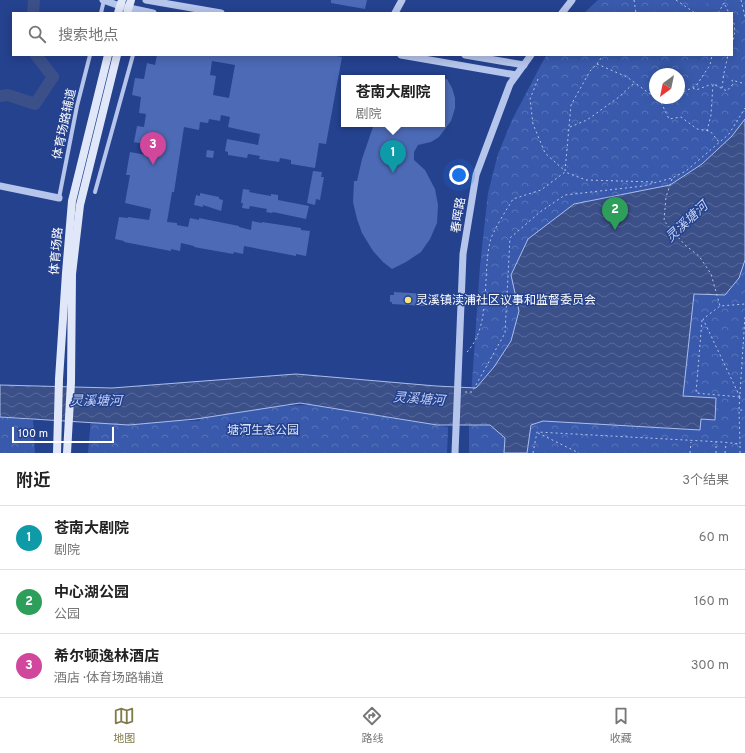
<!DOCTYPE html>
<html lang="zh">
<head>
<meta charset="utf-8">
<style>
	body { margin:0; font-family:Overpass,"Noto Sans SC",sans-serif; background:#f6f6f6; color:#222 }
	.compass { position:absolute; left:649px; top:68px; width:36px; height:36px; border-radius:50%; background:#fff; box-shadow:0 2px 10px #0003; rotate:213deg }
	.scale { position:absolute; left:12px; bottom:10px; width:102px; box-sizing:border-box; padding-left:4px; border:2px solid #fff; border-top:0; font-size:11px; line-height:14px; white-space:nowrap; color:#fff; -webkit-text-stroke:3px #25428f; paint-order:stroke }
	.you { position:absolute; left:459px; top:175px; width:14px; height:14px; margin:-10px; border:3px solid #fff; border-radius:50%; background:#1a73e8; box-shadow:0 0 0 6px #1a73e833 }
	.badge { display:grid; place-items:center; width:26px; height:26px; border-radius:50%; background:#817a49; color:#fff; font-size:13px; font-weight:700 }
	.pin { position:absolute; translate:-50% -33px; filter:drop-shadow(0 1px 2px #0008) }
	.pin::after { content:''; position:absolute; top:21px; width:14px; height:12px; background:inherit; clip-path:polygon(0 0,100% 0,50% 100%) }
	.popup { position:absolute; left:341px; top:75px; width:104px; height:52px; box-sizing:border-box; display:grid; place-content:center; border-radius:0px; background:#fff; filter:drop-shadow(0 1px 3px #0005); font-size:13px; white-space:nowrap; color:#767676 }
	.popup b { font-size:15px; color:#222 }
	.popup::after { content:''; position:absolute; left:50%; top:100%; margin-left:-8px; border:8px solid transparent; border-top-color:#fff }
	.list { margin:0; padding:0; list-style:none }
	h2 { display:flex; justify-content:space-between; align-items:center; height:52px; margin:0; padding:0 16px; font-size:17px }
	h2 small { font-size:13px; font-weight:400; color:#767676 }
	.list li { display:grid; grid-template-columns:26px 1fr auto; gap:12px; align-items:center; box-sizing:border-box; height:64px; padding:0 16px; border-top:1px solid #e0e0e0 }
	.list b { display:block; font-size:15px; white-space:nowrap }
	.list p { margin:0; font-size:13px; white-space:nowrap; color:#767676 }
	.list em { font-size:13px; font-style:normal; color:#767676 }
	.icon { flex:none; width:22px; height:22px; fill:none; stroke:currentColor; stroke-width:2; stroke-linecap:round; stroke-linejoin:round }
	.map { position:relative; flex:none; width:745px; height:453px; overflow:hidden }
	.search { position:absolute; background:#fff; box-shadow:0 2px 10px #0003; left:12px; right:12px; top:12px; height:44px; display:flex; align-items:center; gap:10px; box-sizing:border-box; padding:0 14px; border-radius:0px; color:#767676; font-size:15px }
	.sheet { height:244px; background:#fff }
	nav { display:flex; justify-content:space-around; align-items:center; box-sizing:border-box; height:56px; border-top:1px solid #e0e0e0; background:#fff; font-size:11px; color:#767676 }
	nav a { display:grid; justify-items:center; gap:2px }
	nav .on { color:#817a49 }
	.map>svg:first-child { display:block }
	.forest { fill:url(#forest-crowns); fill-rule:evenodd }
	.pitch { fill:#395aac }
	.water { fill:url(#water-waves); stroke:#a9bdec }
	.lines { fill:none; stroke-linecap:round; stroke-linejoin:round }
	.river { stroke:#3b5089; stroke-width:12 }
	.building { fill:#4d6ab6; fill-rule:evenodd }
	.path { stroke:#b5c5eb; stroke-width:1; stroke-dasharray:2 3; stroke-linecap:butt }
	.minor { stroke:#b5c5eb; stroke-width:4 }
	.tertiary { stroke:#b5c5eb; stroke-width:7 }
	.secondary { stroke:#e0e7f9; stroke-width:8 }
	.poi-dot { fill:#f6e679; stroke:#25428f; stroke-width:1.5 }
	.labels { text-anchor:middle; stroke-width:3; stroke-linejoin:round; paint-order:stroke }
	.street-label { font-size:12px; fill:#fff; stroke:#25428f }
	.poi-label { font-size:12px; fill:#fff; stroke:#25428f; text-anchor:start }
	.park-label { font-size:12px; fill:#dae3f9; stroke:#25428f }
	.water-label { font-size:13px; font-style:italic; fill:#c1d0f2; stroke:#25428f }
</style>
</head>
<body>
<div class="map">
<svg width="745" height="453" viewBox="0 0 745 453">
	<defs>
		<pattern id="forest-crowns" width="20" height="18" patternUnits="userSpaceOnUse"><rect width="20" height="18" fill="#395aac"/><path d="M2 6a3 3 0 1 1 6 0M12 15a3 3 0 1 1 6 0" fill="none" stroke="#5773b8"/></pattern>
		<pattern id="water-waves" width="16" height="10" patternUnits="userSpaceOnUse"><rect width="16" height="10" fill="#3b5089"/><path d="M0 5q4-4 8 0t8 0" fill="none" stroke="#586a9b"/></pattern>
	</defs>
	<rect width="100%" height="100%" fill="#25428f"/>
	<g class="forest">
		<path d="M 598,0 L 745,0 L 745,453 L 469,453 L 469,427 L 480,266 L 488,193 L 498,154 L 512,120 L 544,59 L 547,55 L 732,55 L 732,13 L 584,13 ZM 655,74 L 679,74 L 679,98 L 655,98 Z"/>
		<path d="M 310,405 L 448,427 L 447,453 L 88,453 L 91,419 L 199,421 L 207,408 Z"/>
		<path d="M 0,417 L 33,420 L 35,453 L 0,453 Z"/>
	</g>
	<path class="pitch" d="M 688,0 L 711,0 L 697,11 Z"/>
	<path class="water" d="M 745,119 L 745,260 L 739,278 L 725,295 L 694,294 L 683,396 L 716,398 L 715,420 L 701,419 L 700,430 L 543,421 L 531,425 L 527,453 L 504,453 L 505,438 L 490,425 L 437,425 L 300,403 L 196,419 L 129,425 L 0,417 L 0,385 L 112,388 L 296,374 L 436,386 L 476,388 L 494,367 L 511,341 L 519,311 L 511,275 L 528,239 L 574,204 L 670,185 L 702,164 L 732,136 Z"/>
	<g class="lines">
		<g class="river">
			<path d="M 33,13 L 34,0"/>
			<path d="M 0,96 L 8,95 L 35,104 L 53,77 L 36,55"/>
		</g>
	</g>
	<g class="building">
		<path d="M 331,0 L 367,0 L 365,9 L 331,3 Z"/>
		<path d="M 157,55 L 331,55 L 342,57 L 326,144 L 319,143 L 315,168 L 291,164 L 291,160 L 280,158 L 279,162 L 259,159 L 260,156 L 248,154 L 247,158 L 228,155 L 228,152 L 225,151 L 227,139 L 258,145 L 260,134 L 228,127 L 230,117 L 221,115 L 220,121 L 209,119 L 208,123 L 200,122 L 199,130 L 184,127 L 174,192 L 172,192 L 167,222 L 177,223 L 177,225 L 188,227 L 190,218 L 199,220 L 199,218 L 239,226 L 239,227 L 251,230 L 252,221 L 262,223 L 262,222 L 301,228 L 301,230 L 310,231 L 306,256 L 296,254 L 296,256 L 244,246 L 243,254 L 234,252 L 233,254 L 194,247 L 194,246 L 181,243 L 180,251 L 171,249 L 171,251 L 124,242 L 124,241 L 115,239 L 119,217 L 128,218 L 128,217 L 149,220 L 151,209 L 125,203 L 130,175 L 126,175 L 130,152 L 146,155 L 148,145 L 134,142 L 137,126 L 144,127 L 146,114 L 139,113 L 141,97 L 132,95 L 135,78 L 144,79 L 147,63 L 155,65 ZM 212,61 L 235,65 L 229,98 L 213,95 L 216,76 L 210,75 Z"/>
		<path d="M 447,79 L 452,88 L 455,98 L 455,108 L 451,121 L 439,137 L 431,142 L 418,145 L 414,152 L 414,160 L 425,170 L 435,189 L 438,205 L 437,223 L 430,239 L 421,252 L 406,262 L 392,269 L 383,262 L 373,251 L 362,233 L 357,219 L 353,202 L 354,181 L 357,181 L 362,159 L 374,124 L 442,124 L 442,80 Z"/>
		<path d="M 207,150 L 214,151 L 213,158 L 206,157 Z"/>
		<path d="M 313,171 L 322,172 L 321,177 L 324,177 L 320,200 L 316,199 L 315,205 L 307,203 Z"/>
		<path d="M 243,189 L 250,190 L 249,192 L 271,196 L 271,194 L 278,195 L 278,200 L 309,206 L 306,219 L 273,212 L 272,213 L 266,212 L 267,209 L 250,206 L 249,209 L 242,208 L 243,203 L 241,203 Z"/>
		<path d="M 200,193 L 219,197 L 219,199 L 223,200 L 221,211 L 203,205 L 203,207 L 194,205 L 196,195 L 200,196 Z"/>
		<path d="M 394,292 L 426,294 L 426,305 L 425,305 L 425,306 L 392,304 L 392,302 L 390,302 L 390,295 L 394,295 Z"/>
	</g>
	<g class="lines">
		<g class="path">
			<path d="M 634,0 L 636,13"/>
			<path d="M 676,0 L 695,13"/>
			<path d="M 741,0 L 745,17"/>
			<path d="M 725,5 L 729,13"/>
			<path d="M 718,13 L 726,0"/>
			<path d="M 732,18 C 736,26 735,36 732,43"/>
			<path d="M 597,64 L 603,55"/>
			<path d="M 538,79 L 530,99 L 533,124 L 545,153 L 565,171"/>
			<path d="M 693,88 L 696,90 L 712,84"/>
			<path d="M 722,88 L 724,73 L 728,55"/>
			<path d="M 679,94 L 696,86 L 710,65 L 712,55"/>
			<path d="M 659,98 L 669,119 L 681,117 L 697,129 L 710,131 L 719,142"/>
			<path d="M 570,127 L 587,120 L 619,97 L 634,83"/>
			<path d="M 707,131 L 711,115 L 713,84 L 727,91 L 733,84 L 732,80 L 745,84"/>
			<path d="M 565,171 L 571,105 L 590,71 L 597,64 L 627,77 L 650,94 L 655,95"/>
			<path d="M 672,179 L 666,197 L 664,221 L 685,245 L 699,256 L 711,274 L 720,306"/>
			<path d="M 702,320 L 696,393 L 740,397"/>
			<path d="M 467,352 C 492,325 482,276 490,242 C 492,232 507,209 513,199 L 541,190 L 565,172 L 586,180 L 653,182"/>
			<path d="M 465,392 L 472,392 L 505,333 L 510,238 L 540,212 L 565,195 L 643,186 L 672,178 L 686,171 L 729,134 L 745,108"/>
			<path d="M 740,397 L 703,319 L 720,306 L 745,304"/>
			<path d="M 739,409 L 745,316"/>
			<path d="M 538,433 L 579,453"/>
			<path d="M 533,453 L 537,432 L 722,442 L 740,444 L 739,410 L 745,410"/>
			<path d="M 690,453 L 691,442"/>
			<path d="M 716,453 L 716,442"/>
			<path d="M 725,453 L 726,444"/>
			<path d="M 740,453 L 740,444"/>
		</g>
		<g class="minor">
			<path d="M 101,13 L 104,0"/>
			<path d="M 95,192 L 133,55"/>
			<path d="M 59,198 L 77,106 L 90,55"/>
		</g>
		<g class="tertiary">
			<path d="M 103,0 L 120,6 L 153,13"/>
			<path d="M 146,0 L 221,13"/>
			<path d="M 395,13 L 402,0"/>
			<path d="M 562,13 L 572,0"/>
			<path d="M 401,55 L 516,75"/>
			<path d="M 465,55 L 524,65"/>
			<path d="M 0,186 L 59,198"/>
			<path d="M 455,453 L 463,254 L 476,175 L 510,84 L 531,55"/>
		</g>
		<g class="secondary">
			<path d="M 118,13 L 122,0"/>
			<path d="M 127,13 L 131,0"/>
			<path d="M 57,453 L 59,379 L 66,273 L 72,201 L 108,55"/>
			<path d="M 67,453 L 71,382 L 72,274 L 80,205 L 117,55"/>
		</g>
	</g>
	<circle class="poi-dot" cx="408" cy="300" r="4"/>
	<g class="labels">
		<g class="street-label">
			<text transform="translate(64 124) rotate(-78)" y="4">体育场路辅道</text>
			<text transform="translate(458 215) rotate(-81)" y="4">春晖路</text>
			<text transform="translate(56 251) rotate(-85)" y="4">体育场路</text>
		</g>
		<g class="poi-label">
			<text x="416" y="304">灵溪镇渎浦社区议事和监督委员会</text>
		</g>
		<g class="park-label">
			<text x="263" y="434">塘河生态公园</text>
		</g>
		<g class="water-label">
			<text transform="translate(686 221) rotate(-43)" y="5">灵溪塘河</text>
			<text transform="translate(419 398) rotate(4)" y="5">灵溪塘河</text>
			<text x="96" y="405">灵溪塘河</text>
		</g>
	</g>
</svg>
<svg class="compass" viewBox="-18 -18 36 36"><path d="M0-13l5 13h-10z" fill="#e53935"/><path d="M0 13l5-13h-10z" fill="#767676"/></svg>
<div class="scale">100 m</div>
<div class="you"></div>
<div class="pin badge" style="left:393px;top:173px;background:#0f9aa8">1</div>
<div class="popup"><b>苍南大剧院</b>剧院</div>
<div class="pin badge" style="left:615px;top:230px;background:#2e9e5b">2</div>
<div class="pin badge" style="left:153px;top:165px;background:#d1479c">3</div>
<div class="search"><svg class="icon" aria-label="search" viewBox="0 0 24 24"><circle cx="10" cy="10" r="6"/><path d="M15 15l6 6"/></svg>搜索地点</div>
</div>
<section class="sheet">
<h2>附近<small>3个结果</small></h2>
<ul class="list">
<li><span class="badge" style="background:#0f9aa8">1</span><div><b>苍南大剧院</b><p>剧院</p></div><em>60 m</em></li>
<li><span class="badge" style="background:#2e9e5b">2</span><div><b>中心湖公园</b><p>公园</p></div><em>160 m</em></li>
<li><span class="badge" style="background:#d1479c">3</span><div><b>希尔顿逸林酒店</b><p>酒店 · 体育场路辅道</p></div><em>300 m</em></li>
</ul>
</section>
<nav>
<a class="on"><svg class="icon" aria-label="map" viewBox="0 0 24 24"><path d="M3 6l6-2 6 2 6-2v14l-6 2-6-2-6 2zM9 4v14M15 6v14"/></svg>地图</a>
<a><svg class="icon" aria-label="directions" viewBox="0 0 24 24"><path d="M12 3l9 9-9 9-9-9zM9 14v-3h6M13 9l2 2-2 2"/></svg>路线</a>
<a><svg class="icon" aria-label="saved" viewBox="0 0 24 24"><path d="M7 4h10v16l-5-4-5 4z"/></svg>收藏</a>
</nav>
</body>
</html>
